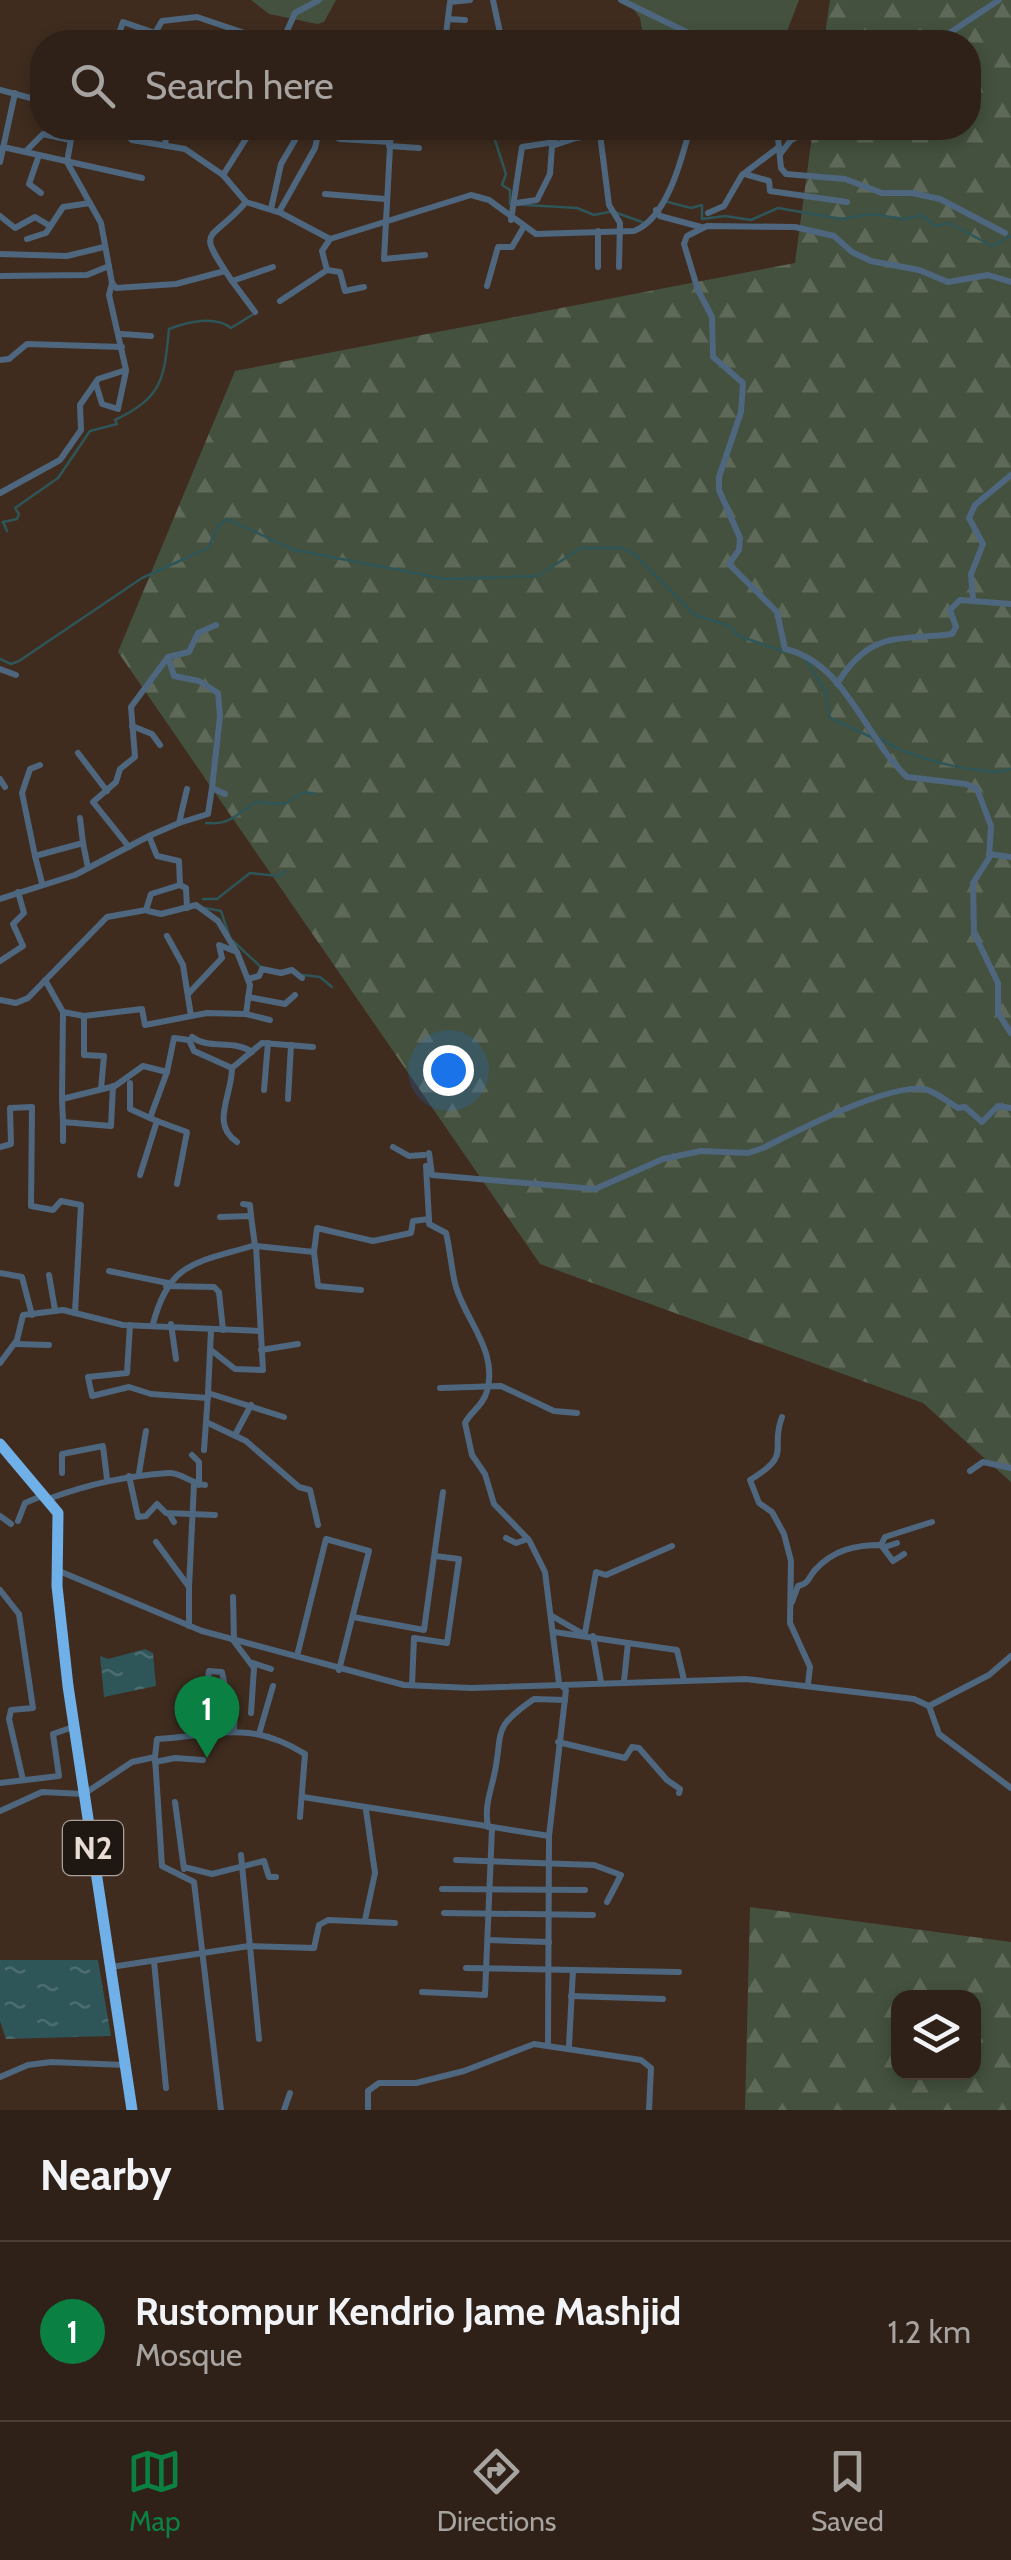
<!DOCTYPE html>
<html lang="en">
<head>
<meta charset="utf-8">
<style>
	body { margin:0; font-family:Cabin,sans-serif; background:#3b2e24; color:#f1f3f6 }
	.controls { position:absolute; right:30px; bottom:30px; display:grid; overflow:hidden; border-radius:20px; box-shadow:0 5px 15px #0003 }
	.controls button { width:90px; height:90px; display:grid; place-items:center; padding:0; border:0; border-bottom:2px solid #4a3e36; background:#2f2117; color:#f1f3f6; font:50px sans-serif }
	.you { position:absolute; left:448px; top:1070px; width:35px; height:35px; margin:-25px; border:8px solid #fff; border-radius:50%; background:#1a73e8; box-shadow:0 0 0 15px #1a73e833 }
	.badge { display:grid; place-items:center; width:65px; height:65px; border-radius:50%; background:#0b8043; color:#fff; font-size:32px; font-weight:700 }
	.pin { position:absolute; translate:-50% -82px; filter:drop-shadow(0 2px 5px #0008) }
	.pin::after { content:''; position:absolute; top:52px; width:35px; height:30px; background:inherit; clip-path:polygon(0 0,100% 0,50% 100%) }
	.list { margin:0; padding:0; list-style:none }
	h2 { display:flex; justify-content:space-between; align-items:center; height:130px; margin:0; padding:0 40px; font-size:42px }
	h2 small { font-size:32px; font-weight:400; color:#a7a3a1 }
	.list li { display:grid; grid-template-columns:65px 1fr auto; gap:30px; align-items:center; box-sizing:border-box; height:180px; padding:0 40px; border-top:2px solid #4a3e36 }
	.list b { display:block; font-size:38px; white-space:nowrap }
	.list p { margin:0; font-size:32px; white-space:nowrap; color:#a7a3a1 }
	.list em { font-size:32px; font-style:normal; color:#a7a3a1 }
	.icon { flex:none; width:55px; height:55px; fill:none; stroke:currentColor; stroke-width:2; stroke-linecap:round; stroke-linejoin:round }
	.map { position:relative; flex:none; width:1011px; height:2110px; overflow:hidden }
	.search { position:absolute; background:#2f2117; box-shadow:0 5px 15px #0003; left:30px; right:30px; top:30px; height:110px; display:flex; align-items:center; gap:25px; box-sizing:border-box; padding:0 35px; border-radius:40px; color:#a7a3a1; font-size:38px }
	.sheet { height:310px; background:#2f2117 }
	nav { display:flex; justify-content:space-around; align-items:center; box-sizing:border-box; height:140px; border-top:2px solid #4a3e36; background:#2f2117; font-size:28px; color:#a7a3a1 }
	nav a { display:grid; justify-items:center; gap:5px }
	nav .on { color:#0b8043 }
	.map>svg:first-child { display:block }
	.forest { fill:url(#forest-firs); fill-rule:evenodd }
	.green { fill:#44513e }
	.water { fill:url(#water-ripples) }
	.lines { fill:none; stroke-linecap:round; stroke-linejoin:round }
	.stream { stroke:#2e5558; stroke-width:2.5 }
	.minor { stroke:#4e677e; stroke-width:6 }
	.highway { stroke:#70b0e8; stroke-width:11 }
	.labels { text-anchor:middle; stroke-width:10; stroke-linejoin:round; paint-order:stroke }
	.shield { fill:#1f1711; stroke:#aca19a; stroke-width:2.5 }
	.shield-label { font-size:32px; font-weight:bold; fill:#e8dcd4 }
</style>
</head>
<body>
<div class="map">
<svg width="1011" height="2110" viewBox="0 0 1011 2110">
	<defs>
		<pattern id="forest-firs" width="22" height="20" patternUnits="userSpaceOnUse" patternTransform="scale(2.5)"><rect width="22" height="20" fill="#44513e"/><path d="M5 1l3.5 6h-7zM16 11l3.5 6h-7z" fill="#5f6959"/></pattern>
		<pattern id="water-ripples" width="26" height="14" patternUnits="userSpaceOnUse" patternTransform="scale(2.5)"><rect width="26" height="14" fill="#2e5558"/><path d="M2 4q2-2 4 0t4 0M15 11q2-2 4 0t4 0" fill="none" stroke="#4c6d6f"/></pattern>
	</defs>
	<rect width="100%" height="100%" fill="#3f2c1f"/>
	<g class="forest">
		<path d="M 830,0 L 1011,0 L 1011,1482 L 923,1403 L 540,1264 L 118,652 L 235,371 L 795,263 L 813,128 L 968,128 L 968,42 L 824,42 Z"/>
		<path d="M 750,1907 L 1011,1942 L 1011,2110 L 745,2110 ZM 898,1998 L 974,1998 L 974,2072 L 898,2072 Z"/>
	</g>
	<g class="green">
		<path d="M 251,0 L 336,0 L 324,22 L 317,24 L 269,14 Z"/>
		<path d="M 627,0 L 799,0 L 783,42 L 644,42 L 640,18 Z"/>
	</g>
	<g class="water">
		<path d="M 145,1649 L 153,1653 L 156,1686 L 104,1697 L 100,1656 L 108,1659 Z"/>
		<path d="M 0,1960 L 98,1960 L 111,2036 L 6,2039 L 0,2021 Z"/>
	</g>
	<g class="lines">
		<g class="stream">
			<path d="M 493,134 L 506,174 L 502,185 L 510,190 L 510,204 L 577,208 L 594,215 L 609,212"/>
			<path d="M 664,201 L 691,208 L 702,205 L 702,219 L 725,216 L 751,220 L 778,208 L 842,219 L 870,214 L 905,219 L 922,215 L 935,226 L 949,223 L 992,246 L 1011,236"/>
			<path d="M 614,212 L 642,222"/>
			<path d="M 7,531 L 3,522 L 17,519 L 19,514 L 15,508 L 58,478 L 90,431 L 117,424 L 115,420 C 163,397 164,379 169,329 C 187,322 215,315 231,328 L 252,315"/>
			<path d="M 0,659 L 11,664 L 19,661 L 142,578 L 208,548 L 218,526 L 227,519 L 294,550 L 446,579 L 538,576 L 581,548 L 622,548 L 634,554 L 695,615 L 727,625 L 739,636 L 785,652"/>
			<path d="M 806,660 L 825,691 L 830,718 L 873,738"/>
			<path d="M 881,738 C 898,755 987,779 1011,769"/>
			<path d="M 206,823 C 232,825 236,814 256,802 L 285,804 L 304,792 L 316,794"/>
			<path d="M 203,899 L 217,899 L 250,873 L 279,876 L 285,871"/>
			<path d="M 205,908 L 221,911 L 229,935"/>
			<path d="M 233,941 L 261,967"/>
			<path d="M 303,975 L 320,977 L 332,987"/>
		</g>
		<g class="minor">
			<path d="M 493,0 L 502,42"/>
			<path d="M 621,0 L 707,42"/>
			<path d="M 448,19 L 465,20"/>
			<path d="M 155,33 L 170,42"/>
			<path d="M 116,42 L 123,22 L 155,33 L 162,21 L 197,17 L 271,42"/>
			<path d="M 282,42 L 295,13 L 319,0"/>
			<path d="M 325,42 L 368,38 L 422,42"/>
			<path d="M 445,42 L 450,2 L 470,0"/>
			<path d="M 936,42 L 999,0"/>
			<path d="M 0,90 L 42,101"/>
			<path d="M 119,128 L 132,140 L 185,149 L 223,175 L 246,202 L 281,213 L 330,239 L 471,195 L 489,200 L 536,234 L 634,231 C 667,219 682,158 690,128"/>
			<path d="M 391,128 L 384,259 L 425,255"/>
			<path d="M 572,128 L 576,138 L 632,129 L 689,132 L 700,128"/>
			<path d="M 777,128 L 781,168 L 786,174 L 845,179 L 882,193 L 912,193 L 940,199 L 1005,233"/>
			<path d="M 327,132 L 340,139 L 390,142"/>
			<path d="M 600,134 L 609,205 L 620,223 L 619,267"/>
			<path d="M 165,143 L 169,128"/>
			<path d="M 389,146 L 419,148"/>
			<path d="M 3,147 L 142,178"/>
			<path d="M 25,152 L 43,134 L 70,140"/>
			<path d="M 781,153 L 791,140 L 815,128"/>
			<path d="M 39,155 L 29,184 L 41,193"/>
			<path d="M 0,162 L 15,93"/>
			<path d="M 745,174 L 769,181 L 770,191 L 847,202"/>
			<path d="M 223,175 L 249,134 L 248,128"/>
			<path d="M 325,194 L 385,199"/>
			<path d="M 246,202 C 210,244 194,225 232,281 L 273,267"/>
			<path d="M 516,203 L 537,200 L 550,174 L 552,146 L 576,138"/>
			<path d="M 271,209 L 281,164 L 302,128"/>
			<path d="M 656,210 L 660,216 L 701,227"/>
			<path d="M 279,212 L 315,148 L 317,139 L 305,128"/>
			<path d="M 708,213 L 724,206 L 742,175 L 779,147"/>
			<path d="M 0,216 L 15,228 L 35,217 L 50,226"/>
			<path d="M 511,220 L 522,147 L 555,142"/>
			<path d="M 598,231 L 598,267"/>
			<path d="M 27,239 L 46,233 L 63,207 L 90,203"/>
			<path d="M 0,254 L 67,256 L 104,247"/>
			<path d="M 327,270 L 340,272 L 345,291 L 364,287"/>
			<path d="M 0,276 L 87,275 L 109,266"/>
			<path d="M 232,281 L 255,312"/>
			<path d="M 1011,282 L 988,275 L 948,282 L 919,270 L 871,261 L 852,252 L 834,236 L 795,227 L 707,226 L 687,236 L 684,244 L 698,290 L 712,317 L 713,357 L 743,383 L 741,412 L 719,477 L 719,490 L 740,538 L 739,550 L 729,564 L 777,612 L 785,649 C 845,662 865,738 907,777 L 966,784 L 977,789 L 991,826 L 989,858 L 973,883 L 974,933 L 998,983 L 998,1013 L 1011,1033"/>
			<path d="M 113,284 L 116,288 L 176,284 L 225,271"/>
			<path d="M 487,286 L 498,247 L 512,247 L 523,228"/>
			<path d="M 280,301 L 327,270 L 322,251 L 330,239"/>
			<path d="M 121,334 L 151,336"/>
			<path d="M 0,360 L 9,359 L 27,344 L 122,347"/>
			<path d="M 96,384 L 102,404 L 118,409 L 126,371"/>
			<path d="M 0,493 L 60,460 L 81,430 L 80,405 L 98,379 L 126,370 L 109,295 L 112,283 L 101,223 L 67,162 L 73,128"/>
			<path d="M 973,599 L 971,574 L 983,544 L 969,518 L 975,505 L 1011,475"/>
			<path d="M 168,657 L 174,676 L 199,681 L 218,693 L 220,716 L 212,788"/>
			<path d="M 0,669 L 16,675"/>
			<path d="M 837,684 C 871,629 899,641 952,634 L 956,627 L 950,610 L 960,600 L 1011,604"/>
			<path d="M 132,726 L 152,734 L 160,745"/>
			<path d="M 78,753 L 107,791"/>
			<path d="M 0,779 L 5,787"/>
			<path d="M 80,818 L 83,843"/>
			<path d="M 179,823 L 208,814 L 212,788 L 225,794"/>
			<path d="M 149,836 L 179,823 L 187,789"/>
			<path d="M 129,847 L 93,802 L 116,782 L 120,769 L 135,757 L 131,707 L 168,657 L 189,652 L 198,633 L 216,625"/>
			<path d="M 989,854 L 1011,857"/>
			<path d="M 35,856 L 22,793 L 30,769 L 40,765"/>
			<path d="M 42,883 L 35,856 L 83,843 L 88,868"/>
			<path d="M 180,885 L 186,888 L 187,908"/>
			<path d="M 0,899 L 75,875 L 149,836 L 157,856 L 179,861 L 180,885 L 151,894 L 146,910 L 107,917 L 28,998 L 16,1003 L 0,1000"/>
			<path d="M 148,911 L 161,914 L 196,905 L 218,921 L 236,951"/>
			<path d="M 167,936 L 183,965 L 191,1016"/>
			<path d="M 0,961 L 23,946 L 13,924 L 24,913 L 18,892"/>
			<path d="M 248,979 L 259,976 L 262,969 L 281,973 L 292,970 L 302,978"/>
			<path d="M 45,980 L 63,1012 L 62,1099"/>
			<path d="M 248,997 L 285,1004 L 295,995"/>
			<path d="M 63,1012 L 84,1016 L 142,1009 L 145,1025 L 207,1013 L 246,1014 L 250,985 L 237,952 L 219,945 L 222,958 L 189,993"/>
			<path d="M 246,1014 L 270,1020"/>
			<path d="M 84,1016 L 84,1055 L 104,1056 L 101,1089"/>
			<path d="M 192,1037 C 209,1050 233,1039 252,1052"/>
			<path d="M 232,1068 C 232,1096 210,1124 237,1142"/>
			<path d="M 130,1083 L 130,1109 L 150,1118"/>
			<path d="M 264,1090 L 268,1043"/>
			<path d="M 288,1099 L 291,1045"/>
			<path d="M 157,1121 L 187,1132 L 177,1184"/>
			<path d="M 63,1122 L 62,1099 L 115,1086 L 143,1066 L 167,1072 L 174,1038 L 189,1040 L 194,1051 L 232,1068 L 262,1043 L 313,1047"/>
			<path d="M 63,1141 L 63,1122 L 111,1126 L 113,1086"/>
			<path d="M 0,1147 L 11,1144 L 10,1108 L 32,1107 L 31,1206 L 53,1210 L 61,1201 L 81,1205 L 75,1313"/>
			<path d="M 393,1147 L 409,1156 L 424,1155"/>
			<path d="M 429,1153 L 432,1175 L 595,1189 L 663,1159 L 701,1151 L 748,1153 L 763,1148 C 799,1130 887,1084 924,1089 C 935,1091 948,1102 958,1108 L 965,1107 L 982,1122 L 998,1106 L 1011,1108"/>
			<path d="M 426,1166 L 429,1219"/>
			<path d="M 140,1175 L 157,1121 L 150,1118 L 167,1072"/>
			<path d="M 243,1204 L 250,1205 L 251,1216"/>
			<path d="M 220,1217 L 251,1216 L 255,1246"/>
			<path d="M 314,1252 L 318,1286 L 361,1290"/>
			<path d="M 109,1271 L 168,1283"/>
			<path d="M 0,1273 L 22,1277 L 32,1315"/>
			<path d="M 49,1275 L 55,1310"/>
			<path d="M 166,1286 L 214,1287 L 219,1292 L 223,1330"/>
			<path d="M 153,1324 C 169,1262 195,1263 252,1246"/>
			<path d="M 171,1324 L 176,1359"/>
			<path d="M 130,1325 L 127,1373 L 88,1377 L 92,1396 L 129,1387 L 151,1394 L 208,1398"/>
			<path d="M 211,1330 L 208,1393 L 284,1417"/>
			<path d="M 16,1344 L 49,1345"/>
			<path d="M 211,1350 L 235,1369 L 263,1370 L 256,1246 L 314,1252 L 317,1228 L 373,1241 L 411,1233 L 413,1221 L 429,1219 L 429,1224 L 446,1233 C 450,1249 452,1274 456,1287 C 467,1323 498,1351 487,1391 C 483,1406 471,1411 465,1423 L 472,1455 L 485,1474 L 494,1504 L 529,1540 L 545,1572 L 559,1683 L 566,1690 L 549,1836 L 548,2045"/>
			<path d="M 261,1350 L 298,1344"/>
			<path d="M 0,1363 L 17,1340 L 23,1315 L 63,1310 L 123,1325 L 260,1331"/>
			<path d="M 440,1388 L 501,1386 L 554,1411 L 577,1413"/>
			<path d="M 782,1417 C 769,1451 794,1453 750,1480 L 759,1503 L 772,1512 L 784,1534 L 791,1561 L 790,1623 L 810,1667 L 808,1684"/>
			<path d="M 206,1422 L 246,1441 L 299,1487 L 310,1490 L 318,1525"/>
			<path d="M 235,1435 L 251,1405"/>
			<path d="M 204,1450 L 208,1394"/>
			<path d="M 192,1455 L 199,1462 L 199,1485"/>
			<path d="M 970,1471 L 983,1462 L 1011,1468"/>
			<path d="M 62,1473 L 62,1454 L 103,1446 L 107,1479"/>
			<path d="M 139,1473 L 146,1431"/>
			<path d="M 129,1476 L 138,1517 L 146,1516 L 157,1504 L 166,1513 L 215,1515"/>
			<path d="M 48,1499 C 92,1483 126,1476 169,1473 C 180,1472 192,1484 205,1485"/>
			<path d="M 169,1514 L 174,1522"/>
			<path d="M 0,1516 L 11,1524"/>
			<path d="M 18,1521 L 25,1503 L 44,1495"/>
			<path d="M 506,1538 L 516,1543 L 528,1539"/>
			<path d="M 156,1542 L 189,1587 L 189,1626"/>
			<path d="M 881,1545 L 885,1537 L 932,1522"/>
			<path d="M 885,1547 L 897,1543"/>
			<path d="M 59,1571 L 202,1631 L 404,1685 L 471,1688 L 746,1679 L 914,1699 L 929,1706 L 939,1734 L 1011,1788"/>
			<path d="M 189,1587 L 194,1484"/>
			<path d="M 0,1590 L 19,1614 L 33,1708 L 11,1710 L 9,1719 L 23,1780"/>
			<path d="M 233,1597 L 234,1640"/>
			<path d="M 792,1602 L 798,1586 C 810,1583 808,1578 815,1570 C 834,1549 857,1545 881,1545 L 893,1561 L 904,1554"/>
			<path d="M 552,1616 L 585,1635"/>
			<path d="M 353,1617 L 424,1630 L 443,1492"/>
			<path d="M 554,1632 L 628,1643"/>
			<path d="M 585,1633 L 596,1572 L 606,1575 L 672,1546"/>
			<path d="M 593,1636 L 601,1682"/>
			<path d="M 233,1640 L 254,1668 L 251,1713"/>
			<path d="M 297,1656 L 326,1539 L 369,1551 L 339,1670"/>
			<path d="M 253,1663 L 271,1669"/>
			<path d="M 624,1681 L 628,1643 L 677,1650 L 684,1680"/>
			<path d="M 412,1685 L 414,1638 L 447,1643 L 459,1559 L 435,1556"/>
			<path d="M 929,1706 L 989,1675 L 1011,1656"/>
			<path d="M 259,1734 L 273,1686"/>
			<path d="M 200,1736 L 209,1671 L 222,1672 L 229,1707 L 235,1712 L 234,1729"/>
			<path d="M 558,1742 L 625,1758 L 632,1747 L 639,1748 L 667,1780 L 680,1789 L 679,1793"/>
			<path d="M 155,1757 L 162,1866 L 194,1882 L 221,2110"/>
			<path d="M 155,1762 L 175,1758 L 203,1760"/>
			<path d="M 0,1783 L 59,1776 L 53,1734 L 73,1727"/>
			<path d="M 303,1797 L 549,1836"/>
			<path d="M 175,1802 L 184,1869"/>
			<path d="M 0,1811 L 42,1792 L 84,1794 L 132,1762 L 155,1757 L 157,1739 C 217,1736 249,1719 305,1754 L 300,1817"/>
			<path d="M 488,1827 C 484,1805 491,1792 495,1771 C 503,1730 492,1728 534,1699 L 565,1700"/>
			<path d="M 241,1855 L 259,2039"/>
			<path d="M 456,1860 L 594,1865 L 621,1875 L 607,1902"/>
			<path d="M 184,1867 L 212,1874 L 264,1861 L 269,1877 L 276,1877"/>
			<path d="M 442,1889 L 585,1890"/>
			<path d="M 444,1913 L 593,1915"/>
			<path d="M 365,1920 L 375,1873 L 366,1810"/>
			<path d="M 488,1940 L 549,1942"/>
			<path d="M 154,1961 L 166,2088"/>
			<path d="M 111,1967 L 249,1946 L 314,1948 L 319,1925 L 328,1920 L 395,1923"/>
			<path d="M 466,1968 L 679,1972"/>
			<path d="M 422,1992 L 485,1995 L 492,1828"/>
			<path d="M 571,1996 L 663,1999"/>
			<path d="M 569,2046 L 573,1970"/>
			<path d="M 0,2077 L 28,2065 L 51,2062 L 124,2065"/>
			<path d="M 284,2110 L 290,2093"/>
			<path d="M 368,2110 L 368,2091 L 379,2083 L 416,2083 L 464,2071 L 534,2044 L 641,2060 L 651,2068 L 649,2110"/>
		</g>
		<path class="highway" d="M 0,1444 L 58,1513 L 57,1586 L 68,1686 L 132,2110"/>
	</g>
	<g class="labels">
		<rect class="shield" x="63" y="1821" width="60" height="54" rx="8"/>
		<g class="shield-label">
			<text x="93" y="1859">N2</text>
		</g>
	</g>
</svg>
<div class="controls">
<button><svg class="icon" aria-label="layers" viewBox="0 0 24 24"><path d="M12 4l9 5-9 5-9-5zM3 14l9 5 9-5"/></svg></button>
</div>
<div class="you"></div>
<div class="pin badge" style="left:207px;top:1758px">1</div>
<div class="search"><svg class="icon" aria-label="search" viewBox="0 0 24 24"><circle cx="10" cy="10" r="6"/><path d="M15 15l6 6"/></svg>Search here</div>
</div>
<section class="sheet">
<h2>Nearby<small></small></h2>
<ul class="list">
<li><span class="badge">1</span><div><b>Rustompur Kendrio Jame Mashjid</b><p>Mosque</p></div><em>1.2 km</em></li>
</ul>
</section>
<nav>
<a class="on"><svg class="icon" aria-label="map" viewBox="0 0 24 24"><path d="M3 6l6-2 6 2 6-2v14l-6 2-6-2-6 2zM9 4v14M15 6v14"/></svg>Map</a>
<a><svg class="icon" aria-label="directions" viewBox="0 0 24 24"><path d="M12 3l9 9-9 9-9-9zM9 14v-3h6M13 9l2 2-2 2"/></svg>Directions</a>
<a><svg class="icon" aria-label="saved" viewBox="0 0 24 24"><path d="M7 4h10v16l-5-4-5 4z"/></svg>Saved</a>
</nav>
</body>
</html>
